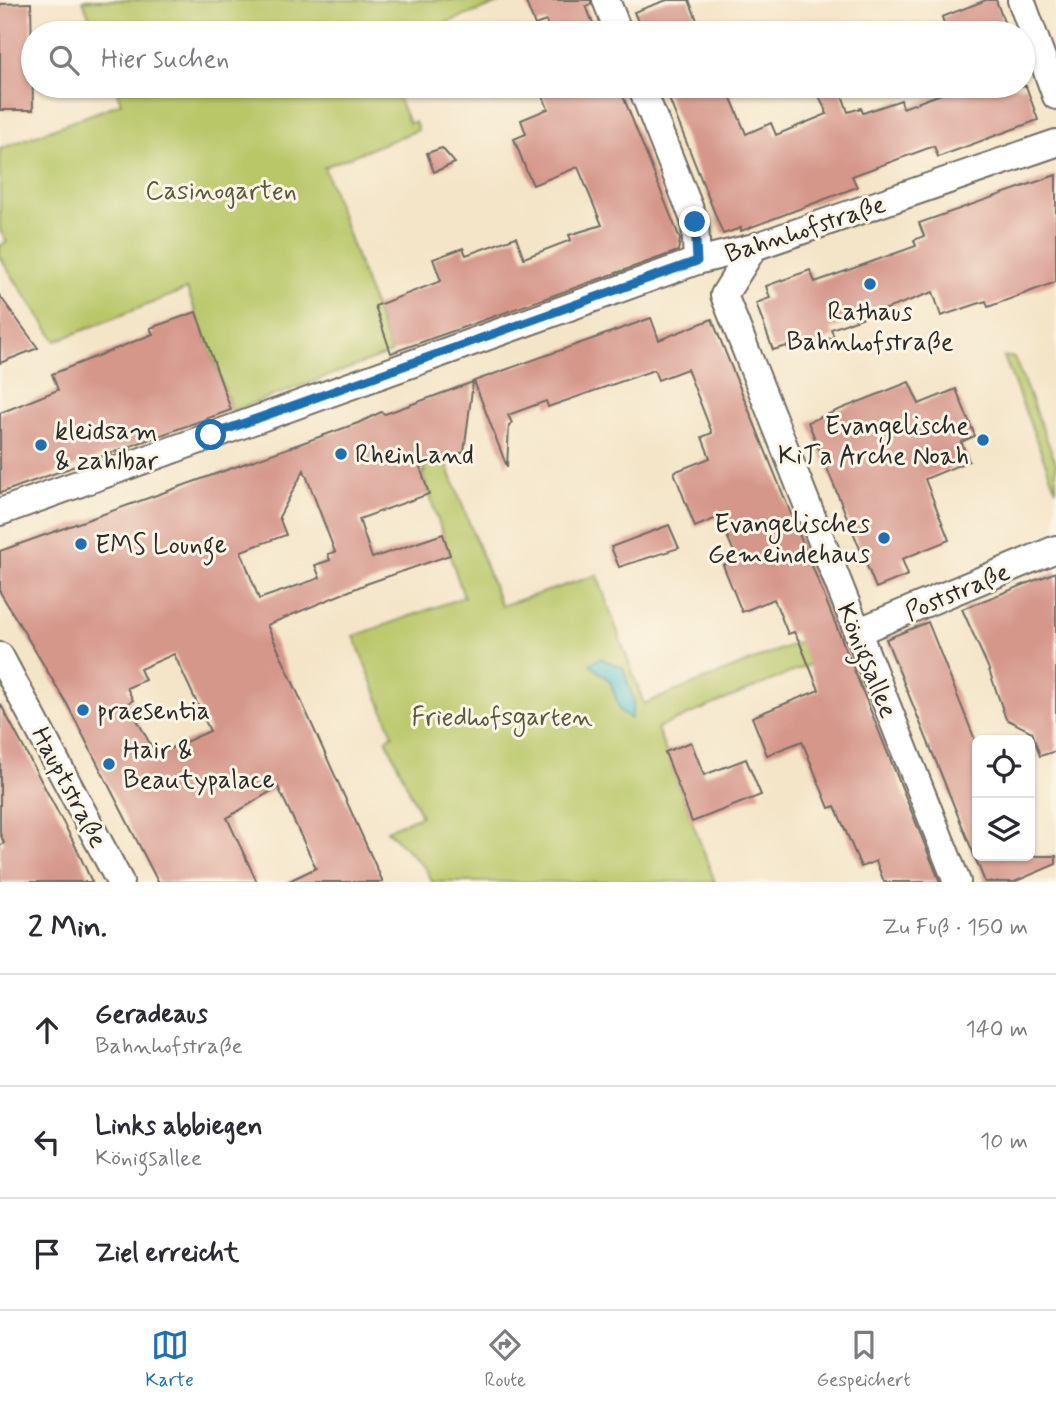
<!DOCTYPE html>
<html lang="de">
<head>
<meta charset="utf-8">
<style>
	body { margin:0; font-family:Mynerve,sans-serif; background:#f7f7f7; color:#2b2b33 }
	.controls { position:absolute; right:21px; bottom:21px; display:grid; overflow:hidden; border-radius:10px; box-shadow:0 2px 5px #0004 }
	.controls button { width:63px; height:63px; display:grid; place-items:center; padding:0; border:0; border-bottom:2px solid #e1e1e2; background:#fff; color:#2b2b33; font:35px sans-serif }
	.stop { position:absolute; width:21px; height:21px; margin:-16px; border:5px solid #1f6fb2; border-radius:50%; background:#fff }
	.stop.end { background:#1f6fb2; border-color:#fff; box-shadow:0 2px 7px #0008 }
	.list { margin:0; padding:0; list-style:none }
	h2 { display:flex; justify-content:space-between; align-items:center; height:91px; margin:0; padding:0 28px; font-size:30px }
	h2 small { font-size:23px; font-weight:400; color:#7c7c81 }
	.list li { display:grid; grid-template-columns:46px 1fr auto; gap:21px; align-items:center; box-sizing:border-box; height:112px; padding:0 28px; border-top:2px solid #e1e1e2 }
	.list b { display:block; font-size:26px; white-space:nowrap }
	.list p { margin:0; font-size:23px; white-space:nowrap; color:#7c7c81 }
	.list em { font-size:23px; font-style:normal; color:#7c7c81 }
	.icon { flex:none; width:38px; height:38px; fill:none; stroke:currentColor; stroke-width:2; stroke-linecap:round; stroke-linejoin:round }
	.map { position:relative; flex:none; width:1056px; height:882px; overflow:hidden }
	.search { position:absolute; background:#fff; box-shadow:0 2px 5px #0004; left:21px; right:21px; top:21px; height:77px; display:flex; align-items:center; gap:18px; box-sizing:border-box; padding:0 24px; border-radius:38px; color:#7c7c81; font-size:26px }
	.sheet { height:427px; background:#fff }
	nav { display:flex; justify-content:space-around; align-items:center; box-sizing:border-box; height:98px; border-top:2px solid #e1e1e2; background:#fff; font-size:19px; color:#7c7c81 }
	nav a { display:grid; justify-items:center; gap:4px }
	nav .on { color:#1f6fb2 }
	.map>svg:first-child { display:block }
	.green { fill:#b9c769; stroke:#72794a; stroke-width:2 }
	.water { fill:#54c2cc; stroke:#40767c; stroke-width:2 }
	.building { fill:#d6978b; fill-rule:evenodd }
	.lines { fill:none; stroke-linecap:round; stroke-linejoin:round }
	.minor-casing { stroke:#716c62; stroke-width:30 }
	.minor { stroke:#fff; stroke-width:26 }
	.route { stroke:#1f6fb2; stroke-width:9 }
	.poi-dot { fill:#1f6fb2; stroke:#fcf5e5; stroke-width:2.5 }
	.labels { text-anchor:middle; stroke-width:6; stroke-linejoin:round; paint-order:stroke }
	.park-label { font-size:26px; fill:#565a3e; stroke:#fcf5e5 }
	.street-label { font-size:26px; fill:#2b2b2b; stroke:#fcf5e5 }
	.poi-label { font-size:26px; fill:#2b2b2b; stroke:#fcf5e5; text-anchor:start }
</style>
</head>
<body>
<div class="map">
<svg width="1056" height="882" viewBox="0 0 1056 882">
	<rect width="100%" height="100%" fill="#fcf5e5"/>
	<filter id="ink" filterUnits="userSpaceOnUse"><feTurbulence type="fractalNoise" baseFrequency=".0143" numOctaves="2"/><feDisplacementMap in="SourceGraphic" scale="14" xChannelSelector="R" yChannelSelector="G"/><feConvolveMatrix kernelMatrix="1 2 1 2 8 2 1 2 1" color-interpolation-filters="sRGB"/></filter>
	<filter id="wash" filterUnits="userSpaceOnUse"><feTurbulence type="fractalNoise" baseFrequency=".00686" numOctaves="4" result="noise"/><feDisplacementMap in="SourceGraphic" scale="28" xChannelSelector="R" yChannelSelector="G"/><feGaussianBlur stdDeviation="1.57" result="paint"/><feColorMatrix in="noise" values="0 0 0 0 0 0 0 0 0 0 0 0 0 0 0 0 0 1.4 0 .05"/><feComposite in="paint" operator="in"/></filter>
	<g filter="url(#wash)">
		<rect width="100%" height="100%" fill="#f4e5c8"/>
		<g class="green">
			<path d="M 83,0 L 508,0 L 418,33 L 95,33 Z"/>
			<path d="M 115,86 L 393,86 L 409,123 L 415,122 L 418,130 L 324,167 L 391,353 L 232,411 L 187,289 L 56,341 L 0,258 L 0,246 L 7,241 L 0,231 L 0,149 L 121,103 Z"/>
			<path d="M 1004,357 L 1014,357 L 1056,463 L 1056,490 Z"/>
			<path d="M 439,444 L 501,606 L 597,575 L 644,704 L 836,627 L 845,650 L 657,728 L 715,882 L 432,882 L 426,869 L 387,830 L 421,816 L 386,739 L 393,735 L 354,636 L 464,597 L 422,473 L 425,472 L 418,451 Z"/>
		</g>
		<path class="water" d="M 600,658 L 623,668 L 634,701 L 631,719 L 620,711 L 610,681 L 590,664 Z"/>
		<g id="blocks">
			<g class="building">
				<path d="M 525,0 L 591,0 L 591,4 L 586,6 L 597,33 L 551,33 L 546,21 L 535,25 Z"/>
				<path d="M 667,0 L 689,0 L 702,33 L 643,33 L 634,12 Z"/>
				<path d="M 986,0 L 996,0 L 1008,33 L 947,33 L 942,17 Z"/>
				<path d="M 31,3 L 33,110 L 0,110 L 0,4 Z"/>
				<path d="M 539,86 L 619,86 L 680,239 L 678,251 L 391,353 L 375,306 L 441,281 L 433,259 L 463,248 L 466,255 L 516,237 L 524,258 L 571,240 L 569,235 L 602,225 L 578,167 L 533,185 L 527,172 L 514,139 L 526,134 L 521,120 L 548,109 Z"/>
				<path d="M 664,86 L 726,86 L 746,134 L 771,123 L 776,135 L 827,114 L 815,86 L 839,86 L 848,112 L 861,108 L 863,113 L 901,100 L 903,108 L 952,90 L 951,86 L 1026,86 L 1038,120 L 938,157 L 934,146 L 852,176 L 857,187 L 741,231 L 741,228 L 723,234 Z"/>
				<path d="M 442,148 L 455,163 L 434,172 L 427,153 Z"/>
				<path d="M 1056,175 L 1056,282 L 988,307 L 986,301 L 941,316 L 933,292 L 831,329 L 834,337 L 790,353 L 787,346 L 773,350 L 756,303 L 770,298 L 766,286 L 810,270 L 815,282 L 916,246 L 914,240 L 924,236 L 919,223 Z"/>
				<path d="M 0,296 L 38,348 L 0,363 Z"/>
				<path d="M 196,312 L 231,410 L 0,493 L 0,413 L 58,390 L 52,374 L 153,334 L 150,328 Z"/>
				<path d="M 651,318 L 659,340 L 712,319 L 940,882 L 884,882 L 876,861 L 861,867 L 835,806 L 829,808 L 802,741 L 767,755 L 752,717 L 819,690 L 799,641 L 794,632 L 788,634 L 774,599 L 742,612 L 723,565 L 737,559 L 719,517 L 695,527 L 674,472 L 710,458 L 702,437 L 712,433 L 687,369 L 658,380 L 654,370 L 548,407 L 546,401 L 508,415 L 512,423 L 509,425 L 507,467 L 474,381 Z"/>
				<path d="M 473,382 L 464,452 L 420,467 L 429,494 L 359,519 L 372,558 L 443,534 L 450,555 L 366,584 L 267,625 L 383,882 L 287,882 L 316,868 L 278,787 L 227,818 L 257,882 L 158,882 L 67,704 L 0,592 L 0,551 L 358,423 L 381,412 L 385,414 ZM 304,470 L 335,552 L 328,554 L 330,560 L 315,565 L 320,578 L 259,599 L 241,551 L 286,535 L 279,517 ZM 174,654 L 210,731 L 156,755 L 128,703 L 133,700 L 127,688 L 145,680 L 140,669 Z"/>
				<path d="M 909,382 L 919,404 L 956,389 L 975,436 L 961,442 L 969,461 L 925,479 L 949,540 L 902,559 L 908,575 L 876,588 L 808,422 Z"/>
				<path d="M 669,525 L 679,548 L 619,567 L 611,547 Z"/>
				<path d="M 1056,572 L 1056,751 L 1040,756 L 1032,732 L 1006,719 L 988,667 L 962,609 Z"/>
				<path d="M 928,622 L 977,745 L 977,856 L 1056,856 L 1056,864 L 1014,882 L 985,882 L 886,639 Z"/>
				<path d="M 0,703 L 73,841 L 92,882 L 0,882 L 0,846 L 4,843 L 0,833 Z"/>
				<path d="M 691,742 L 704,775 L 746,759 L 761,795 L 692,822 L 665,752 Z"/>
			</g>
		</g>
	</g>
	<g filter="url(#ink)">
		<use href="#blocks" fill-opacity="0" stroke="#716c62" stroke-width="2"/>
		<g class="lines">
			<g class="minor-casing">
				<g id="minor">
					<path d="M 606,0 L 619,33"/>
					<path d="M 1021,0 L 1056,96"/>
					<path d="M 641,86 L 695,222 L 697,261"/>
					<path d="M 754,247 L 724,295 L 957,882"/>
					<path d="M 0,512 L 697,261 L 754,247 L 1056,143"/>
					<path d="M 857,632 L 1056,549"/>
					<path d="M 0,656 L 120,882"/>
				</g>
			</g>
			<use href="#minor" class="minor"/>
		</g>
	</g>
	<g class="lines" filter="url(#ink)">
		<path class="route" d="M 211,435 L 697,261 L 695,222"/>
	</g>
	<g class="poi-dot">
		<circle cx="870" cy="284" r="7"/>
		<circle cx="983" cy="440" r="7"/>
		<circle cx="41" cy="445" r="7"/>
		<circle cx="341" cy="454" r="7"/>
		<circle cx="884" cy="538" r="7"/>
		<circle cx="81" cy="544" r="7"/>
		<circle cx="83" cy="710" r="7"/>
		<circle cx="109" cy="764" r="7"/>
	</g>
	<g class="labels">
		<g class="park-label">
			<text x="221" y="199">Casinogarten</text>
			<text x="502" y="725">Friedhofsgarten</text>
		</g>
		<g class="street-label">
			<text transform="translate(805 228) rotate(-18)" y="9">Bahnhofstraße</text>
			<text transform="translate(957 591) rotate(-23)" y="9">Poststraße</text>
			<text transform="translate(868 660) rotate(68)" y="9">Königsallee</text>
			<text transform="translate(70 787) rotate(62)" y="9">Hauptstraße</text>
		</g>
		<g class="poi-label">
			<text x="870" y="320" text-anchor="middle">Rathaus<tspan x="870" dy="30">Bahnhofstraße</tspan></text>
			<text x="969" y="434" text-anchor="end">Evangelische<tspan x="969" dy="30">KiTa Arche Noah</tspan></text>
			<text x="55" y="439">kleidsam<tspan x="55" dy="30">&amp; zahlbar</tspan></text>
			<text x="355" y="463">RheinLand</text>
			<text x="870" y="532" text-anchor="end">Evangelisches<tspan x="870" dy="30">Gemeindehaus</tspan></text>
			<text x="95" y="553">EMS Lounge</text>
			<text x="97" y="719">praesentia</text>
			<text x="123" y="758">Hair &amp;<tspan x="123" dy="30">Beautypalace</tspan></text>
		</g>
	</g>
</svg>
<div class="controls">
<button><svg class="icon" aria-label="locate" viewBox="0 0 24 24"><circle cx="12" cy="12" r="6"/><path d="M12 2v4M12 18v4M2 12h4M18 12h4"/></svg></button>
<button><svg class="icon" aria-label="layers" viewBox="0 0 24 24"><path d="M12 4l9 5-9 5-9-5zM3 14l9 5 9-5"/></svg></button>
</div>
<div class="stop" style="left:211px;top:435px"></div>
<div class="stop end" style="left:695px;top:222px"></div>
<div class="search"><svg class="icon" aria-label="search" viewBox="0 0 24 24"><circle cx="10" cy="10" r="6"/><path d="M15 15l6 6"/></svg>Hier suchen</div>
</div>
<section class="sheet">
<h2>2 Min.<small>Zu Fuß · 150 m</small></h2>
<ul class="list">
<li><svg class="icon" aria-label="ahead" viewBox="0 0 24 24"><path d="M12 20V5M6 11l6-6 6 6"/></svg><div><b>Geradeaus</b><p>Bahnhofstraße</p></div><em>140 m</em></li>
<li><svg class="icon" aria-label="left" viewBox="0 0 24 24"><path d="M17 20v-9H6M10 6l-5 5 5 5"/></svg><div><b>Links abbiegen</b><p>Königsallee</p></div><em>10 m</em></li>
<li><svg class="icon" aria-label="arrive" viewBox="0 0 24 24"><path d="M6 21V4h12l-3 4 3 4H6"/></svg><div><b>Ziel erreicht</b></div></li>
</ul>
</section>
<nav>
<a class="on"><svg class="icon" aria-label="map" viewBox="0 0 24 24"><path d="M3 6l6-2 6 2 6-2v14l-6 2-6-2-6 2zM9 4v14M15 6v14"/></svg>Karte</a>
<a><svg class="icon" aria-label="directions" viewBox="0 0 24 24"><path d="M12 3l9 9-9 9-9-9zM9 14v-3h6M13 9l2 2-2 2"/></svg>Route</a>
<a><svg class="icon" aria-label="saved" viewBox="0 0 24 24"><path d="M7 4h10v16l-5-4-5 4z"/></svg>Gespeichert</a>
</nav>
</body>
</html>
